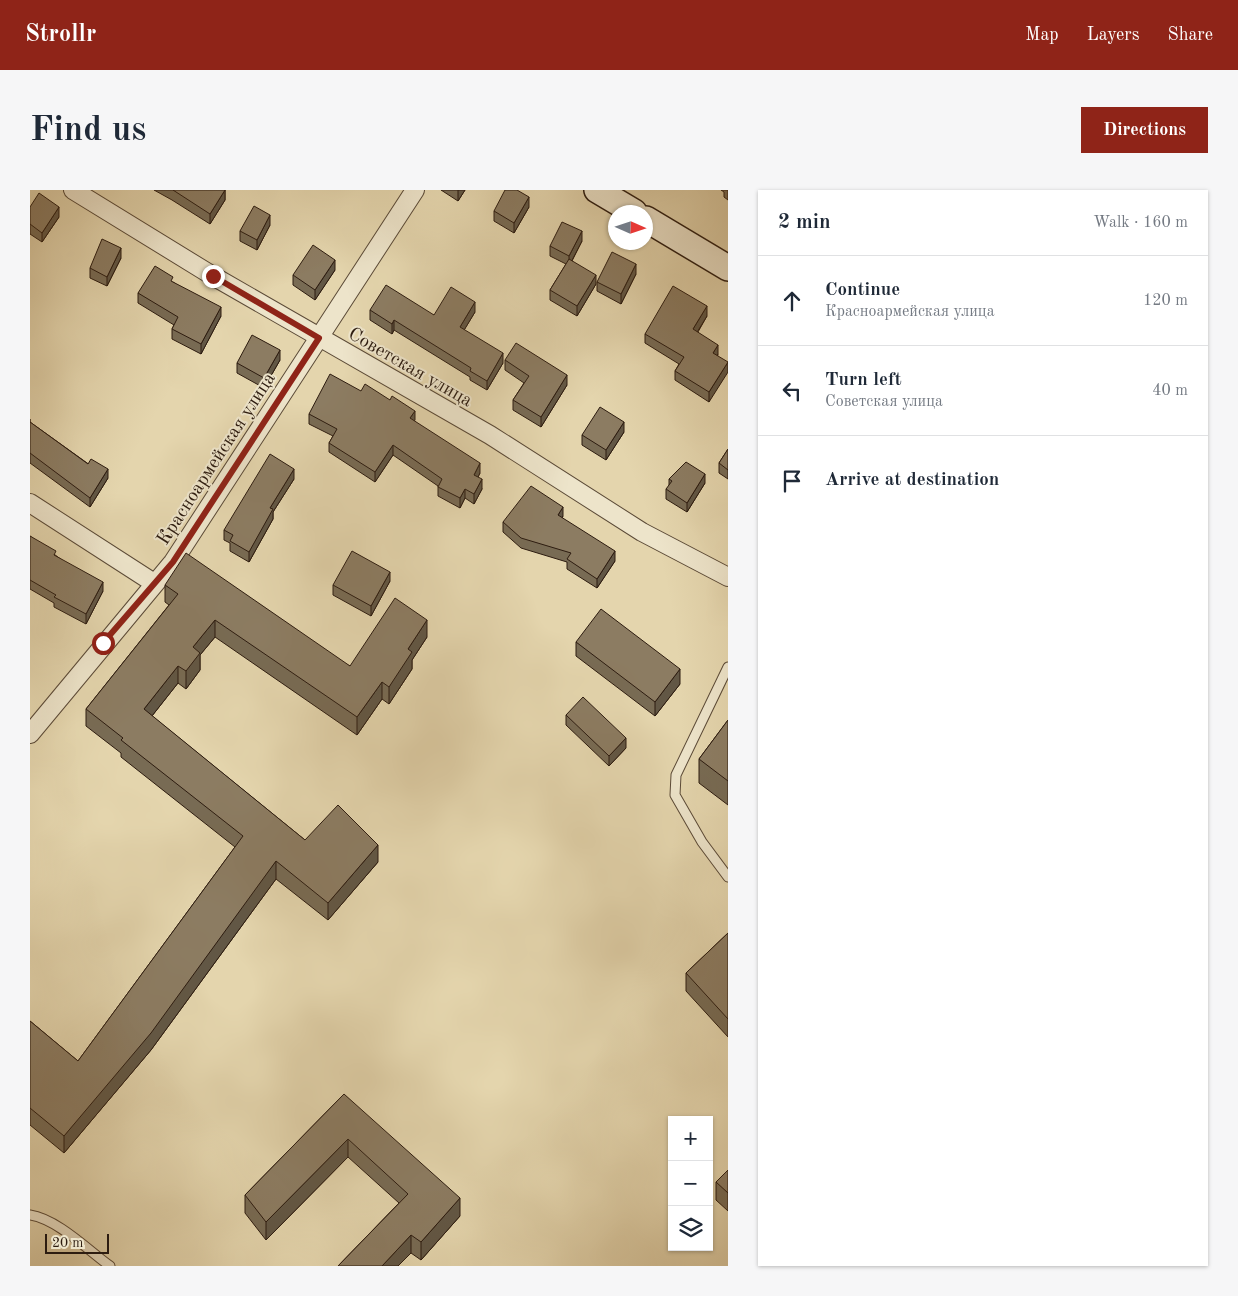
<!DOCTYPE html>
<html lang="en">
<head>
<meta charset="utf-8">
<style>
	body { margin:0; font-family:"Old Standard TT",serif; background:#f6f6f7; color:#1f2937 }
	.controls { position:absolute; right:15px; bottom:15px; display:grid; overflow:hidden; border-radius:0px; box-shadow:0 1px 4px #0004 }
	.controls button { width:45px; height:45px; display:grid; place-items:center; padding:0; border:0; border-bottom:1px solid #e0e1e3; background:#fff; color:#1f2937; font:25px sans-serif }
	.compass { position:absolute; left:578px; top:15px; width:45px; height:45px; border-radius:50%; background:#fff; box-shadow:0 1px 4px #0004; rotate:93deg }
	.scale { position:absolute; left:15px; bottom:12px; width:64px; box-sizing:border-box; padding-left:5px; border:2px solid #2d1c10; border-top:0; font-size:14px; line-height:18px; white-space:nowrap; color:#2d1c10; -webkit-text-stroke:4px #ede4ca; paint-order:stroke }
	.stop { position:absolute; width:15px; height:15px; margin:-11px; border:4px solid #8f2418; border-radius:50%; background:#fff }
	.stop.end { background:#8f2418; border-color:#fff; box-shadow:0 1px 5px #0008 }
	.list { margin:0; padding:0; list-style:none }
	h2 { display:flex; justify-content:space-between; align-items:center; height:65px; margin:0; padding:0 20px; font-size:21px }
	h2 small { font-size:16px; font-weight:400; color:#747a83 }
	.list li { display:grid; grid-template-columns:32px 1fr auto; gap:15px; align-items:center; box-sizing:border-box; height:90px; padding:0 20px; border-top:1px solid #e0e1e3 }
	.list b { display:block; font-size:19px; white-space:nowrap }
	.list p { margin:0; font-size:16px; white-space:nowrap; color:#747a83 }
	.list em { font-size:16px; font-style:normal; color:#747a83 }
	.icon { flex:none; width:28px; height:28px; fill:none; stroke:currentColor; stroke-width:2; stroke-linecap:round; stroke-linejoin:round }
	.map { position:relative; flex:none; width:698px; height:1076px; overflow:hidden; border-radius:0px }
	header { display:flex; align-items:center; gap:30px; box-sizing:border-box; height:70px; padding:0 25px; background:#8f2418; color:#fff }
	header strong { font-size:24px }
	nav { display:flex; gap:28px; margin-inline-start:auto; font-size:18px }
	.intro { display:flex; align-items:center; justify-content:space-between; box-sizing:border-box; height:120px; padding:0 30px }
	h1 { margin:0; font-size:35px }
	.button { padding:12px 22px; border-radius:0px; background:#8f2418; color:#fff; font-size:18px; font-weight:700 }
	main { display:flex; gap:30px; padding:0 30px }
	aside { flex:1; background:#fff; border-radius:0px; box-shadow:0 1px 4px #0004 }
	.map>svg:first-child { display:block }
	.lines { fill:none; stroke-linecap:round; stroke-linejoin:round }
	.lane-casing { stroke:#5b4a37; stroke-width:11 }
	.street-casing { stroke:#5b4a37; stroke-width:20 }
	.secondary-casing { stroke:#2d1c10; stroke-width:28 }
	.lane { stroke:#ede4ca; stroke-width:9 }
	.street { stroke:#ede4ca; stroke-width:18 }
	.secondary { stroke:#ede4ca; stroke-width:25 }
	.wall { fill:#786b54; stroke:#2d1c10 }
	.shaded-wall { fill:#625745; stroke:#2d1c10 }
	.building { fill:#8c7c62; stroke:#2d1c10 }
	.route { stroke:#8f2418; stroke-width:6 }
	.labels { text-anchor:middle; stroke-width:4; stroke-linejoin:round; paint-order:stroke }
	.street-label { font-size:19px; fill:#2d1c10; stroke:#ede4ca }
</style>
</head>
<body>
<header>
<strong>Strollr</strong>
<nav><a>Map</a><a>Layers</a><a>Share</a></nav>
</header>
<div class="intro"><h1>Find us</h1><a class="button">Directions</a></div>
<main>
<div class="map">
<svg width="698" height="1076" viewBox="0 0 698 1076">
	<rect width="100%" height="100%" fill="#e4d5ad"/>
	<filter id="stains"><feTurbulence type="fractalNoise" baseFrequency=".004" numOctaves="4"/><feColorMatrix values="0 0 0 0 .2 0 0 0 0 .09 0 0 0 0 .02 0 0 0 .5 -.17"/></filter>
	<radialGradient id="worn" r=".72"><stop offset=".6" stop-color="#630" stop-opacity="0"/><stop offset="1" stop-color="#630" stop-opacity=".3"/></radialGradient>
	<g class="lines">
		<g class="lane-casing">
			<g id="lane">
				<path d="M 698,477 L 646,585 L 645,605 L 672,652 L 698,687"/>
				<path d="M 0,1025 C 27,1029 58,1060 80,1076"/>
			</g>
		</g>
		<g class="street-casing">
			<g id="street">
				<path d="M 43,0 L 183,86 L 460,245 L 612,342 L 698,387"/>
				<path d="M 0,313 L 124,393"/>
				<path d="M 0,544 L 143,372 L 385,0"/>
			</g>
		</g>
		<g class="secondary-casing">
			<g id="secondary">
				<path d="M 567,0 L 604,22"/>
				<path d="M 616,29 L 698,78"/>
			</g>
		</g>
		<use href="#lane" class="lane"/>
		<use href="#street" class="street"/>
		<use href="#secondary" class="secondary"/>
	</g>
	<g class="wall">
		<path d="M 124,0 L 195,0 L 195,10 L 180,34 L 142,10 Z"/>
		<path d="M 411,0 L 435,0 L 428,11 Z"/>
		<path d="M 691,0 L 698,0 L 698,10 L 694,7 L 694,2 Z"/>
		<path d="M 0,17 L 29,27 L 12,52 L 0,44 Z"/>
		<path d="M 499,17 L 484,43 L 464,31 L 464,21 Z"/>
		<path d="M 240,35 L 227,60 L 210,51 L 210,41 Z"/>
		<path d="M 552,51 L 542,71 L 566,94 L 547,126 L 520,110 L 520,100 L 536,74 L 520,66 L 520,56 Z"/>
		<path d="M 91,68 L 77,96 L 60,88 L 60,78 Z"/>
		<path d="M 305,80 L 285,110 L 263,95 L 263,85 Z"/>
		<path d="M 606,84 L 591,114 L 567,101 L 567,92 Z"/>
		<path d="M 143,92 L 191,126 L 171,164 L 142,149 L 142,139 L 144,135 L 108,113 L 108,103 Z"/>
		<path d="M 340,120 L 404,125 L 445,122 L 434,140 L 473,173 L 457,200 L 440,190 L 440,187 L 364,140 L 362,144 L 340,130 Z"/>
		<path d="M 677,126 L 668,142 L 688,164 L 679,212 L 645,190 L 645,181 L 649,174 L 615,153 L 615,144 Z"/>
		<path d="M 250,170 L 234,198 L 207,183 L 207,173 Z"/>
		<path d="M 475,170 L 537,195 L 511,237 L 483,220 L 483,210 L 494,193 L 475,180 Z"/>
		<path d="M 279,224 L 385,230 L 384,231 L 450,283 L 448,287 L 452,299 L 444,314 L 435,308 L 430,318 L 408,306 L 408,296 L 363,265 L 345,292 L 299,262 L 299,253 L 303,246 L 279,234 Z"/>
		<path d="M 0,229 L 0,232 L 78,288 L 60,317 L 0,273 Z"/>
		<path d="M 594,242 L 576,270 L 552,255 L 552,245 Z"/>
		<path d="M 698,259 L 698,289 L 689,283 L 689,273 Z"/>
		<path d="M 264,289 L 243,322 L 243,329 L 219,372 L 200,361 L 200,353 L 194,350 L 194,340 Z"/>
		<path d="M 639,289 L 675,293 L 657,322 L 636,309 L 636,299 L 639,296 Z"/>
		<path d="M 533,326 L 532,328 L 585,371 L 567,398 L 537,379 L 537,372 L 491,358 L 473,342 L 473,332 Z"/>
		<path d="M 0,346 L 73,401 L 56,434 L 24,417 L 24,413 L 0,399 Z"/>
		<path d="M 360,391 L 341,426 L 303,405 L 303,395 Z"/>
		<path d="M 135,395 L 320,476 L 397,447 L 382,470 L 382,479 L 359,514 L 352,509 L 327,545 L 185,447 L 170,465 L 170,480 L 156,499 L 148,493 L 122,526 L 275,650 L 348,672 L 298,730 L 246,689 L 121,860 L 34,963 L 0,935 L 0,831 L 48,871 L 205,657 L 91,567 L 91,563 L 56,536 L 56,519 L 139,415 L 135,412 Z"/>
		<path d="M 546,452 L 650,494 L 625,526 L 546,466 Z"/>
		<path d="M 536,525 L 596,558 L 579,576 L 536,535 Z"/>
		<path d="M 698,530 L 698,615 L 669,593 L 669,569 Z"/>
		<path d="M 698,743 L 698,847 L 656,801 L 656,783 Z"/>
		<path d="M 314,904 L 430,1026 L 391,1070 L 381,1063 L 368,1076 L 308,1076 L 369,1013 L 318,967 L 236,1050 L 215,1023 L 215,1005 Z"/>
		<path d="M 698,980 L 698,1021 L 686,1010 L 686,992 Z"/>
	</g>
	<g class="shaded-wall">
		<path d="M 195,0 L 195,10 L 180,34 L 180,24 Z"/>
		<path d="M 428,0 L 435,0 L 428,11 Z"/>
		<path d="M 499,7 L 499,17 L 484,43 L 484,33 Z"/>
		<path d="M 29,17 L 29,27 L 12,52 L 12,43 Z"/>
		<path d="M 240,25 L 240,35 L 227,60 L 227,50 Z"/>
		<path d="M 552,41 L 552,51 L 539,76 L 539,66 Z"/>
		<path d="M 91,58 L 91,68 L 77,96 L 77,87 Z"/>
		<path d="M 305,70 L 305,80 L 285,110 L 285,100 Z"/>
		<path d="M 606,74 L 606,84 L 591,114 L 591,104 Z"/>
		<path d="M 566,85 L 566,94 L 547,126 L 547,116 Z"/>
		<path d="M 445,112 L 445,122 L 430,147 L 430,137 Z"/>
		<path d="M 677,116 L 677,126 L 663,149 L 663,139 Z"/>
		<path d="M 191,117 L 191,126 L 171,164 L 171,154 Z"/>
		<path d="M 364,130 L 364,140 L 362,144 L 362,134 Z"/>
		<path d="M 688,155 L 688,164 L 683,172 L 683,163 Z"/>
		<path d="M 250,160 L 250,170 L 234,198 L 234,188 Z"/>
		<path d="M 473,163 L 473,173 L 457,200 L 457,191 Z"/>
		<path d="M 698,172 L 698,182 L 679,212 L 679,202 Z"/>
		<path d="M 537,185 L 537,195 L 511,237 L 511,227 Z"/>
		<path d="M 385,221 L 385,230 L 380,238 L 380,228 Z"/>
		<path d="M 594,232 L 594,242 L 576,270 L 576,260 Z"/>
		<path d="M 363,255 L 363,265 L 345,292 L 345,282 Z"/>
		<path d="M 450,273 L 450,283 L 444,295 L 444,285 Z"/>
		<path d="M 78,279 L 78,288 L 60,317 L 60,308 Z"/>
		<path d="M 264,279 L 264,289 L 243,322 L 243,329 L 219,372 L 219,362 L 240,318 Z"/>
		<path d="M 675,284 L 675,293 L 657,322 L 657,313 Z"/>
		<path d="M 452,289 L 452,299 L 444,314 L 444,304 Z"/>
		<path d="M 435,299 L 435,308 L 430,318 L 430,308 Z"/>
		<path d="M 533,317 L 533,326 L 528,334 L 528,325 Z"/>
		<path d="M 585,361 L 585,371 L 567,398 L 567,389 Z"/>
		<path d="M 360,382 L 360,391 L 341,426 L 341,416 Z"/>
		<path d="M 73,392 L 73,401 L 56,434 L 56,424 Z"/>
		<path d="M 185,430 L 185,447 L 170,465 L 170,480 L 156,499 L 156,481 L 163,457 Z"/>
		<path d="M 397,430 L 397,447 L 382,470 L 382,479 L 359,514 L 359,497 L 378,459 Z"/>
		<path d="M 148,476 L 148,493 L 114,536 L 114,519 Z"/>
		<path d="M 650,479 L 650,494 L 625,526 L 625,512 Z"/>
		<path d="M 352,492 L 352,509 L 327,545 L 327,527 Z"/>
		<path d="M 596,548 L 596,558 L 579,576 L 579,566 Z"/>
		<path d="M 348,655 L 348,672 L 298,730 L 298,713 Z"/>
		<path d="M 246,671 L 246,689 L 121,860 L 34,963 L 34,946 Z"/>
		<path d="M 318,949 L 318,967 L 236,1050 L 236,1032 Z"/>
		<path d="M 430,1008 L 430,1026 L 391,1070 L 391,1052 Z"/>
		<path d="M 381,1045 L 381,1063 L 368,1076 L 352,1076 Z"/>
	</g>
	<g class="building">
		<path d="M 143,0 L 195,0 L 180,24 Z"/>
		<path d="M 475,0 L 487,0 L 499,7 L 484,33 L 464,21 Z"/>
		<path d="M 9,3 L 29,17 L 12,43 L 0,34 L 0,17 Z"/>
		<path d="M 224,16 L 240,25 L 227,50 L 210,41 Z"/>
		<path d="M 532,32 L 552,41 L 539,66 L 520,56 Z"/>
		<path d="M 72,49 L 91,58 L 77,87 L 60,78 Z"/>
		<path d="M 283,55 L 305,70 L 285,100 L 263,85 Z"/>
		<path d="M 582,62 L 606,74 L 591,104 L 567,92 Z"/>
		<path d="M 539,69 L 566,85 L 547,116 L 520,100 Z"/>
		<path d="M 125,76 L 143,87 L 141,91 L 191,117 L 171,154 L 142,139 L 148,127 L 108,103 Z"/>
		<path d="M 356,95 L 404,125 L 421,97 L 445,112 L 430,137 L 473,163 L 457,191 L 440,181 L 441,178 L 364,130 L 362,134 L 340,120 Z"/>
		<path d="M 643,96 L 677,116 L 663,139 L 688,155 L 683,163 L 698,172 L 679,202 L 645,181 L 654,167 L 615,144 Z"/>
		<path d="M 222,145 L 250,160 L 234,188 L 207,173 Z"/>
		<path d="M 486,153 L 537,185 L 511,227 L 483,210 L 499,186 L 475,170 Z"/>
		<path d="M 300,184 L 331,201 L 335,194 L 360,210 L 362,206 L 385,221 L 380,228 L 450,273 L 444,285 L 452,289 L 444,304 L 435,299 L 430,308 L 408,297 L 412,289 L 363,255 L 345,282 L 299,253 L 307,239 L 279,224 Z"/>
		<path d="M 570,217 L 594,232 L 576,260 L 552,245 Z"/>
		<path d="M 0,232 L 58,274 L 61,269 L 78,279 L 60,308 L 0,263 Z"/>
		<path d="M 698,259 L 698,280 L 689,273 Z"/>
		<path d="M 240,264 L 264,279 L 240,318 L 243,319 L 219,362 L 200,351 L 203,345 L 194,340 Z"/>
		<path d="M 656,272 L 675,284 L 657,313 L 636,299 L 642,291 L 639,289 Z"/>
		<path d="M 501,296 L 533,317 L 528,325 L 585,361 L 567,389 L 537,369 L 541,363 L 491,348 L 473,332 Z"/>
		<path d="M 0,346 L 26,361 L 24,365 L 73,392 L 56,424 L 24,407 L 26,405 L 0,390 Z"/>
		<path d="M 322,361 L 360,382 L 341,416 L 303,395 Z"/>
		<path d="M 156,363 L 320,476 L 365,408 L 397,430 L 378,459 L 382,462 L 359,497 L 352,492 L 327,527 L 185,430 L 163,457 L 170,463 L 156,481 L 148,476 L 114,519 L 275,650 L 308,615 L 348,655 L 298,713 L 246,671 L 121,843 L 34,946 L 0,918 L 0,831 L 48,871 L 213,646 L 91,550 L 93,548 L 56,519 L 148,404 L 135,395 Z"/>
		<path d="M 571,419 L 650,479 L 625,512 L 546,452 Z"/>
		<path d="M 553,507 L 596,548 L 579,566 L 536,525 Z"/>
		<path d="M 698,530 L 698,591 L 669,569 Z"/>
		<path d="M 698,743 L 698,829 L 656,783 Z"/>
		<path d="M 314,904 L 430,1008 L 391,1052 L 381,1045 L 352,1076 L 308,1076 L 378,1004 L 318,949 L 236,1032 L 215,1005 Z"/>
		<path d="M 698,980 L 698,1003 L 686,992 Z"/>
	</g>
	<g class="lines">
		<path class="route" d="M 73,453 L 143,372 L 289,148 L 183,86"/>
	</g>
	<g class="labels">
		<g class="street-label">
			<text transform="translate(381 176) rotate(30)" y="7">Советская улица</text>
			<text transform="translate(185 268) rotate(-57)" y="7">Красноармейская улица</text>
		</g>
	</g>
	<rect width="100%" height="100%" filter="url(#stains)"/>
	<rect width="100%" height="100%" fill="url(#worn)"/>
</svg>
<div class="controls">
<button>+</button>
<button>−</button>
<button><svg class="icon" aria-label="layers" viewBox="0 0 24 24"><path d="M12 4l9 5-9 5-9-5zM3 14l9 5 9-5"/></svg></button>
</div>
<svg class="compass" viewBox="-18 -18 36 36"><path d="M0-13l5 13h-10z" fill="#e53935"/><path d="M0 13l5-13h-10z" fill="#747a83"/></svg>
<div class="scale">20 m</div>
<div class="stop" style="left:73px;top:453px"></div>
<div class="stop end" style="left:183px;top:86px"></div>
</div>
<aside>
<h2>2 min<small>Walk · 160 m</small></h2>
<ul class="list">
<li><svg class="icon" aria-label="ahead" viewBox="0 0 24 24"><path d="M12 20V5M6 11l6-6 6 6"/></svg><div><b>Continue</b><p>Красноармейская улица</p></div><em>120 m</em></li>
<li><svg class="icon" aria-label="left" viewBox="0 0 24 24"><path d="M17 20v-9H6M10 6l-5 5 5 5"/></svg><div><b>Turn left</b><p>Советская улица</p></div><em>40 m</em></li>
<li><svg class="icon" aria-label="arrive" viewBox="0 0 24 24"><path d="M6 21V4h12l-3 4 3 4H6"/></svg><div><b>Arrive at destination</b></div></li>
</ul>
</aside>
</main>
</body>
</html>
